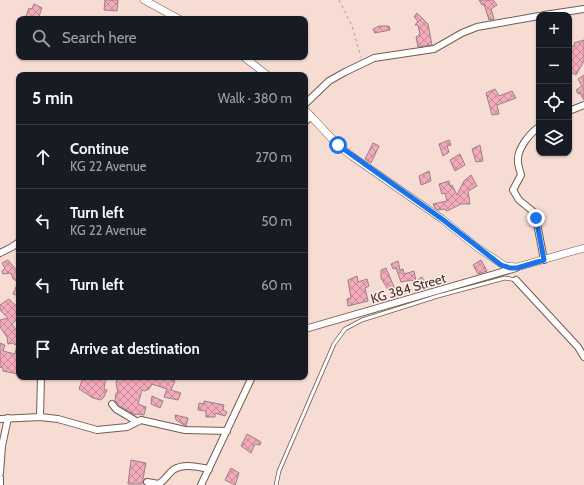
<!DOCTYPE html>
<html lang="en">
<head>
<meta charset="utf-8">
<style>
	body { margin:0; font-family:Cabin,sans-serif; background:#20242c; color:#f1f3f6 }
	.controls { position:absolute; right:12px; top:12px; display:grid; overflow:hidden; border-radius:8px; box-shadow:0 1px 3px #0004 }
	.controls button { width:36px; height:36px; display:grid; place-items:center; padding:0; border:0; border-bottom:1px solid #363941; background:#171b24; color:#f1f3f6; font:20px sans-serif }
	.stop { position:absolute; width:12px; height:12px; margin:-9px; border:3px solid #1a73e8; border-radius:50%; background:#fff }
	.stop.end { background:#1a73e8; border-color:#fff; box-shadow:0 1px 4px #0008 }
	.list { margin:0; padding:0; list-style:none }
	h2 { display:flex; justify-content:space-between; align-items:center; height:52px; margin:0; padding:0 16px; font-size:17px }
	h2 small { font-size:13px; font-weight:400; color:#9ea1a6 }
	.list li { display:grid; grid-template-columns:26px 1fr auto; gap:12px; align-items:center; box-sizing:border-box; height:64px; padding:0 16px; border-top:1px solid #363941 }
	.list b { display:block; font-size:15px; white-space:nowrap }
	.list p { margin:0; font-size:13px; white-space:nowrap; color:#9ea1a6 }
	.list em { font-size:13px; font-style:normal; color:#9ea1a6 }
	.icon { flex:none; width:22px; height:22px; fill:none; stroke:currentColor; stroke-width:2; stroke-linecap:round; stroke-linejoin:round }
	.map { position:relative; flex:none; width:584px; height:485px; overflow:hidden }
	.search { position:absolute; background:#171b24; box-shadow:0 1px 3px #0004; left:16px; top:16px; width:292px; height:44px; display:flex; align-items:center; gap:10px; box-sizing:border-box; padding:0 14px; border-radius:8px; color:#9ea1a6; font-size:15px }
	.panel { position:absolute; background:#171b24; box-shadow:0 1px 3px #0004; left:16px; top:72px; width:292px; height:308px; border-radius:8px }
	.map>svg:first-child { display:block }
	.building { fill:url(#building-cross-hatch); stroke:#9a8085 }
	.lines { fill:none; stroke-linecap:round; stroke-linejoin:round }
	.service-casing { stroke:#735c54; stroke-width:4.5 }
	.minor-casing { stroke:#735c54; stroke-width:8 }
	.tertiary-casing { stroke:#735c54; stroke-width:8 }
	.path { stroke:#b49e98; stroke-width:1; stroke-dasharray:3 3; stroke-linecap:butt }
	.service { stroke:#fff; stroke-width:3 }
	.minor { stroke:#fff; stroke-width:6 }
	.tertiary { stroke:#fff; stroke-width:7 }
	.route { stroke:#1a73e8; stroke-width:5 }
	.labels { text-anchor:middle; stroke-width:3; stroke-linejoin:round; paint-order:stroke }
	.street-label { font-size:13px; fill:#3e3330; stroke:#fdece6 }
</style>
</head>
<body>
<div class="map">
<svg width="584" height="485" viewBox="0 0 584 485">
	<defs>
		<pattern id="building-cross-hatch" width="8" height="8" patternUnits="userSpaceOnUse"><rect width="8" height="8" fill="#f3aabb"/><path d="M0 0l8 8M0 8l8-8" fill="none" stroke="#c68b98"/></pattern>
	</defs>
	<rect width="100%" height="100%" fill="#f7dcd3"/>
	<g class="building">
		<path d="M 105,0 L 118,0 L 117,11 L 104,10 Z"/>
		<path d="M 479,0 L 493,0 L 497,5 L 491,9 L 494,19 L 489,20 L 484,4 L 482,5 Z"/>
		<path d="M 34,4 L 42,8 L 38,19 L 25,19 L 29,8 L 32,9 Z"/>
		<path d="M 417,13 L 428,24 L 432,45 L 418,47 L 416,37 L 420,34 L 418,25 L 415,25 L 418,21 L 414,17 Z"/>
		<path d="M 379,26 L 389,26 L 390,30 L 375,33 L 373,29 Z"/>
		<path d="M 584,40 L 584,61 L 576,75 L 569,71 L 569,48 L 575,45 L 574,43 Z"/>
		<path d="M 584,75 L 584,100 L 580,93 L 578,94 L 576,90 L 582,86 L 578,79 Z"/>
		<path d="M 495,89 L 499,96 L 512,91 L 516,98 L 497,105 L 499,114 L 492,115 L 486,93 Z"/>
		<path d="M 449,140 L 451,145 L 447,146 L 449,152 L 443,156 L 439,144 Z"/>
		<path d="M 373,143 L 379,146 L 371,163 L 365,159 Z"/>
		<path d="M 480,145 L 483,161 L 476,162 L 472,149 Z"/>
		<path d="M 460,154 L 465,165 L 455,171 L 450,160 Z"/>
		<path d="M 429,171 L 431,181 L 421,185 L 419,176 Z"/>
		<path d="M 471,175 L 477,186 L 468,191 L 470,204 L 461,204 L 447,211 L 444,209 L 438,210 L 435,208 L 433,204 L 447,201 L 445,193 L 442,194 L 439,184 L 449,181 L 450,186 L 452,185 L 457,195 L 464,181 Z"/>
		<path d="M 8,260 L 19,273 L 19,296 L 13,294 L 18,282 L 13,279 L 11,273 L 3,274 L 2,271 L 5,268 L 2,263 Z"/>
		<path d="M 481,260 L 487,271 L 478,274 L 473,265 Z"/>
		<path d="M 398,261 L 400,270 L 403,269 L 404,274 L 414,271 L 416,281 L 422,277 L 425,284 L 418,289 L 412,280 L 401,282 L 396,268 L 393,269 L 391,264 Z"/>
		<path d="M 386,268 L 398,296 L 393,298 L 381,278 L 381,270 Z"/>
		<path d="M 357,276 L 358,282 L 367,279 L 369,286 L 365,288 L 368,301 L 348,306 L 347,299 L 351,298 L 348,280 Z"/>
		<path d="M 9,299 L 16,306 L 19,301 L 19,309 L 16,315 L 18,318 L 12,324 L 19,335 L 19,341 L 15,345 L 13,343 L 8,344 L 7,337 L 0,327 L 0,320 L 8,318 L 0,310 L 0,305 Z"/>
		<path d="M 0,343 L 5,345 L 3,351 L 15,354 L 17,345 L 19,345 L 18,374 L 3,371 L 3,368 L 0,367 Z"/>
		<path d="M 83,377 L 102,379 L 102,377 L 106,377 L 104,389 L 107,390 L 104,397 L 101,400 L 93,398 L 79,389 Z"/>
		<path d="M 118,377 L 171,377 L 171,380 L 175,381 L 171,390 L 181,393 L 178,400 L 164,397 L 167,389 L 152,384 L 149,389 L 145,391 L 142,390 L 138,404 L 146,407 L 144,415 L 136,414 L 135,415 L 120,406 L 115,401 L 116,393 L 118,393 L 116,383 Z"/>
		<path d="M 152,396 L 163,401 L 160,408 L 151,404 Z"/>
		<path d="M 204,401 L 224,405 L 223,410 L 227,412 L 225,416 L 215,413 L 215,417 L 206,417 L 206,411 L 198,410 L 199,403 L 204,404 Z"/>
		<path d="M 175,415 L 188,418 L 186,426 L 176,420 Z"/>
		<path d="M 247,434 L 261,442 L 260,445 L 255,444 L 251,453 L 241,446 Z"/>
		<path d="M 131,460 L 146,463 L 142,484 L 128,484 Z"/>
		<path d="M 231,468 L 239,473 L 235,485 L 225,480 Z"/>
	</g>
	<g class="lines">
		<g class="service-casing">
			<path id="service" d="M 276,485 L 279,471 L 334,344 L 345,329 L 362,320 L 438,296 L 505,278 L 516,280"/>
		</g>
		<g class="minor-casing">
			<g id="minor">
				<path d="M 544,15 L 584,9"/>
				<path d="M 305,104 L 329,81 L 345,72 L 374,58 L 434,49 L 462,33 L 477,27 L 539,16"/>
				<path d="M 569,111 L 584,105"/>
				<path d="M 305,122 L 311,116"/>
				<path d="M 539,127 C 530,133 518,148 518,159 C 517,164 520,170 521,175 L 513,190 L 519,200 L 535,213 L 544,260"/>
				<path d="M 0,253 L 12,247 L 19,242"/>
				<path d="M 516,280 L 578,347 L 584,357"/>
				<path d="M 305,329 L 516,268"/>
				<path d="M 112,404 L 116,409 L 136,421"/>
				<path d="M 40,417 L 41,377"/>
				<path d="M 0,419 L 40,417 L 58,419 L 97,430 L 127,427 L 141,420 L 185,430 L 227,431"/>
				<path d="M 0,473 L 2,446 L 8,418"/>
				<path d="M 0,478 L 0,485"/>
				<path d="M 147,482 L 159,484 C 165,480 168,474 173,470 C 184,463 197,467 209,469"/>
				<path d="M 201,485 L 252,377"/>
			</g>
		</g>
		<g class="tertiary-casing">
			<g id="tertiary">
				<path d="M 144,0 L 179,19"/>
				<path d="M 244,57 L 267,75"/>
				<path d="M 305,110 L 338,145 L 353,157 L 442,219 L 478,248 L 505,266 L 517,267 L 584,248"/>
			</g>
		</g>
		<path class="path" d="M 339,0 L 352,26 L 361,57"/>
		<use href="#service" class="service"/>
		<use href="#minor" class="minor"/>
		<use href="#tertiary" class="tertiary"/>
	</g>
	<g class="lines">
		<path class="route" d="M 338,145 L 442,219 L 501,265 L 510,268 L 517,268 L 544,260 L 536,218"/>
	</g>
	<g class="labels">
		<g class="street-label">
			<text transform="translate(408 288) rotate(-16)" y="5">KG 384 Street</text>
		</g>
	</g>
</svg>
<div class="controls">
<button>+</button>
<button>−</button>
<button><svg class="icon" aria-label="locate" viewBox="0 0 24 24"><circle cx="12" cy="12" r="6"/><path d="M12 2v4M12 18v4M2 12h4M18 12h4"/></svg></button>
<button><svg class="icon" aria-label="layers" viewBox="0 0 24 24"><path d="M12 4l9 5-9 5-9-5zM3 14l9 5 9-5"/></svg></button>
</div>
<div class="stop" style="left:338px;top:145px"></div>
<div class="stop end" style="left:536px;top:218px"></div>
<div class="search"><svg class="icon" aria-label="search" viewBox="0 0 24 24"><circle cx="10" cy="10" r="6"/><path d="M15 15l6 6"/></svg>Search here</div>
<section class="panel">
<h2>5 min<small>Walk · 380 m</small></h2>
<ul class="list">
<li><svg class="icon" aria-label="ahead" viewBox="0 0 24 24"><path d="M12 20V5M6 11l6-6 6 6"/></svg><div><b>Continue</b><p>KG 22 Avenue</p></div><em>270 m</em></li>
<li><svg class="icon" aria-label="left" viewBox="0 0 24 24"><path d="M17 20v-9H6M10 6l-5 5 5 5"/></svg><div><b>Turn left</b><p>KG 22 Avenue</p></div><em>50 m</em></li>
<li><svg class="icon" aria-label="left" viewBox="0 0 24 24"><path d="M17 20v-9H6M10 6l-5 5 5 5"/></svg><div><b>Turn left</b></div><em>60 m</em></li>
<li><svg class="icon" aria-label="arrive" viewBox="0 0 24 24"><path d="M6 21V4h12l-3 4 3 4H6"/></svg><div><b>Arrive at destination</b></div></li>
</ul>
</section>
</div>
</body>
</html>
